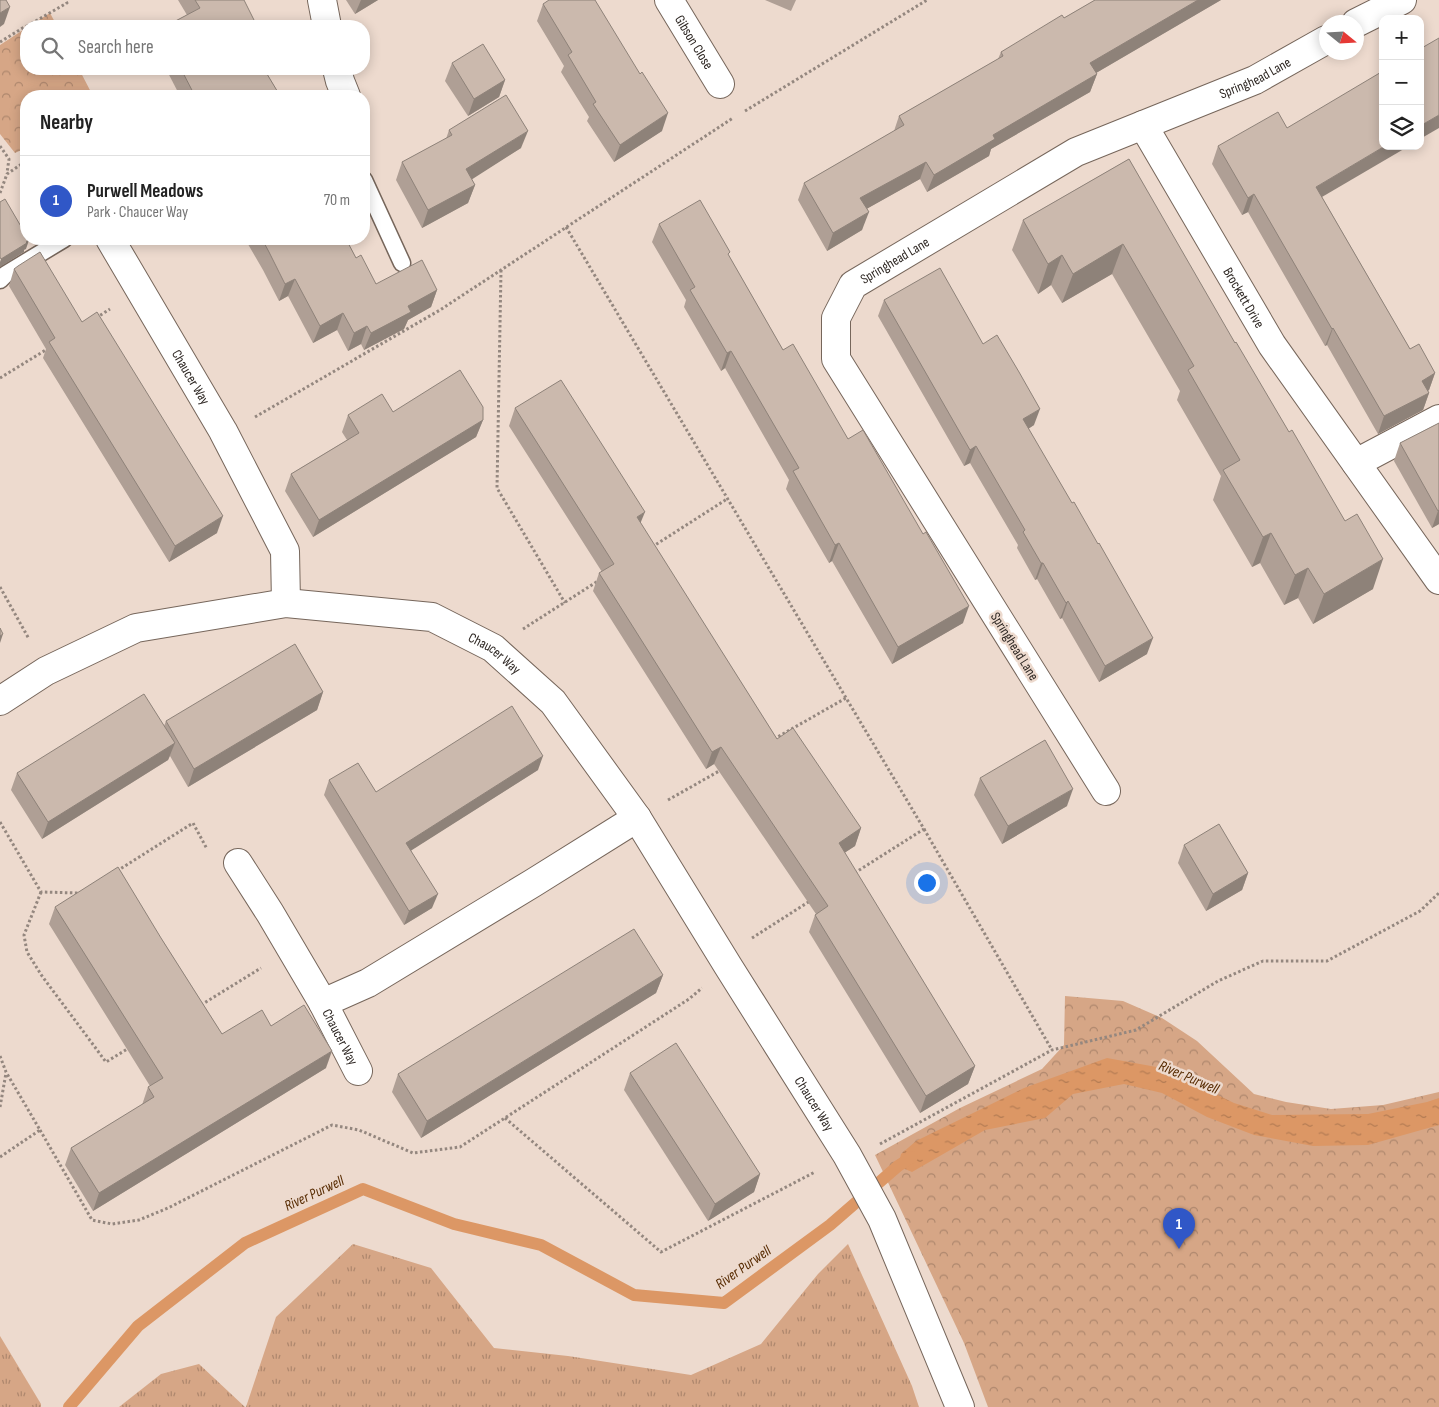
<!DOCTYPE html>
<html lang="en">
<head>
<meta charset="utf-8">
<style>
	body { margin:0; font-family:"Sofia Sans Condensed",sans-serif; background:#f2f2f2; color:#222 }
	.controls { position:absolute; right:15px; top:15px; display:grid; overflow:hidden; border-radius:10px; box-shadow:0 2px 12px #0003 }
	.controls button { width:45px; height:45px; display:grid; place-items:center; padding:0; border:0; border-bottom:1px solid #e0e0e0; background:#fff; color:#222; font:25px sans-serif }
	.compass { position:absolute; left:1319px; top:15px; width:45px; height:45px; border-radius:50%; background:#fff; box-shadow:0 2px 12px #0003; rotate:108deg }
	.you { position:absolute; left:926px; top:882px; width:18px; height:18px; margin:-12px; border:4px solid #fff; border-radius:50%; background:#1a73e8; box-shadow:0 0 0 8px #1a73e833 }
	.badge { display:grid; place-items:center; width:32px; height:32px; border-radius:50%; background:#3057c7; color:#fff; font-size:16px; font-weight:700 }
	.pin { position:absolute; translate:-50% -41px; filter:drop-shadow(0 1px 2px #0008) }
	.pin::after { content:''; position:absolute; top:26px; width:18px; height:15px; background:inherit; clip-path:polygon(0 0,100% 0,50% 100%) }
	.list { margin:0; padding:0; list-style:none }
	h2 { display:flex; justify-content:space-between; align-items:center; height:65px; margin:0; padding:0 20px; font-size:21px }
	h2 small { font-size:16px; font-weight:400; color:#767676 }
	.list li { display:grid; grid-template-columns:32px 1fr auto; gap:15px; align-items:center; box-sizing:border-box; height:90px; padding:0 20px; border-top:1px solid #e0e0e0 }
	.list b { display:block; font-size:19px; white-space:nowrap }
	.list p { margin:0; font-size:16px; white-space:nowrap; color:#767676 }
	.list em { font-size:16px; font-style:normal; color:#767676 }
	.icon { flex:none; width:28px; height:28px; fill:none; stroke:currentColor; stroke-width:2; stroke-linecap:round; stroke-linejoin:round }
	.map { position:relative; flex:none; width:1439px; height:1407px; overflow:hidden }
	.search { position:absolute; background:#fff; box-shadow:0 2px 12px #0003; left:20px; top:20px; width:350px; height:55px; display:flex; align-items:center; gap:12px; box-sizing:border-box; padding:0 18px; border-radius:20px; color:#767676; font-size:19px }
	.panel { position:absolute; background:#fff; box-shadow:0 2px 12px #0003; left:20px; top:90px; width:350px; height:155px; border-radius:20px }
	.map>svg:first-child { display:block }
	.grass { fill:url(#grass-tufts) }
	.park { fill:url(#park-crowns) }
	.water { fill:url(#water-ripples) }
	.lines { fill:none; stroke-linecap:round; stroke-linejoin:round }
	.stream { stroke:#dc9765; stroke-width:12 }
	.service-casing { stroke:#76665b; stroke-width:19 }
	.minor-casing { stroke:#76665b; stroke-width:30 }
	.path { stroke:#94877f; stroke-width:3; stroke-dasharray:2.5 2.5; stroke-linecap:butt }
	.service { stroke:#fff; stroke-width:16 }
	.minor { stroke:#fff; stroke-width:28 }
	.wall { fill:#af9f95 }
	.shaded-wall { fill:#8e8279 }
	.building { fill:#cbb9ad; stroke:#8e8279 }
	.labels { text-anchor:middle; stroke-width:5; stroke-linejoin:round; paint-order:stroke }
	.street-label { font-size:14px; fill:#2e2723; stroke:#eddace }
	.water-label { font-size:15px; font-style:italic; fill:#582c03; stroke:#eddace }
</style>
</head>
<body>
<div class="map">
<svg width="1439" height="1407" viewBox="0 0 1439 1407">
	<defs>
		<pattern id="grass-tufts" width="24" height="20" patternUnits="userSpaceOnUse" patternTransform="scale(1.25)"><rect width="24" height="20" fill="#d6a686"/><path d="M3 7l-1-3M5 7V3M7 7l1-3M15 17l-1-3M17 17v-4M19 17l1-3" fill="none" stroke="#ae876d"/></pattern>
		<pattern id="park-crowns" width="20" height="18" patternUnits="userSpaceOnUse" patternTransform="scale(1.25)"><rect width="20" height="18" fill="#d6a686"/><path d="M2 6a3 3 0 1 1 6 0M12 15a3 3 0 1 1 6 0" fill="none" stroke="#ae876d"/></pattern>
		<pattern id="water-ripples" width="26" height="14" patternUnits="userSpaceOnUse" patternTransform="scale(1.25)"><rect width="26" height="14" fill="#dc9765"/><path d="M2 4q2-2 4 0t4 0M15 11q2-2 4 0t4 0" fill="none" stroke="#b37b53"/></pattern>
	</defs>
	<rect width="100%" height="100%" fill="#eddace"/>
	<g class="grass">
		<path d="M 353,1244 L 431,1268 L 494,1348 L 568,1356 L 691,1375 L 761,1344 L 818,1274 L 848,1244 L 912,1386 L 919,1407 L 246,1407 L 276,1317 Z"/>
		<path d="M 0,1336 L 41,1404 L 41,1407 L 0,1407 Z"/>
		<path d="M 199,1364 L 245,1407 L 119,1407 L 161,1374 Z"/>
	</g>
	<g class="park">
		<path d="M 50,13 L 57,26 L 29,26 Z"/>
		<path d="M 26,28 L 26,69 L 79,69 L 93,96 L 26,96 L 26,148 L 15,153 L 0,134 L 0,45 Z"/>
		<path d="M 1065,996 L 1123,1001 L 1162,1018 L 1197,1041 L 1254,1094 L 1286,1102 L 1331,1109 L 1383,1105 L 1439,1092 L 1439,1407 L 988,1407 L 964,1343 L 875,1155 L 960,1108 L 1042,1069 L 1064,1045 Z"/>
	</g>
	<path class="water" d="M 1107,1058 L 1162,1068 L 1234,1103 L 1272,1115 L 1368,1114 L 1427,1102 L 1439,1098 L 1439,1125 L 1368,1145 L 1313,1146 L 1254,1135 L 1207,1117 L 1162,1093 L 1124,1084 L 1073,1094 L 1045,1118 L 985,1130 L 912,1172 L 898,1166 L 901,1154 L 916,1141 L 1024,1088 Z"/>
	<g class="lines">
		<path class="stream" d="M 69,1407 L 138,1326 L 245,1243 L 363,1189 L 454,1224 L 541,1245 L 634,1295 L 724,1303 L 830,1225 L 898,1166 L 912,1157"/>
		<g class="service-casing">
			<g id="service">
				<path d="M 364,180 L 402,263"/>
				<path d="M 0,280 L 6,274 L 64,239"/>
			</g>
		</g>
		<g class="minor-casing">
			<g id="minor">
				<path d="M 322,0 L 327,26"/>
				<path id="s1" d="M 669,0 L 720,84"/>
				<path d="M 1356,23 L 1402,0"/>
				<path d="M 337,69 L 340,81 L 346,96"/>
				<path id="s2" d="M 1143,125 L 1272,345 L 1439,580"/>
				<path id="s3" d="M 110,239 L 223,431 L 285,551 L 286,603"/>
				<path d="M 1356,463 L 1439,419"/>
				<path id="s4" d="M 0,701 L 46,671 L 136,628 L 286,603 L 432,617 L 493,648 L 553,702 L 637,818 L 728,966 L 847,1155 L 882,1219 L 960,1407"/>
				<path id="s5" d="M 1106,791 L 836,359 L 836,318 L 853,285 L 1076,152 L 1255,80 L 1326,40"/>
				<path d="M 238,863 L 270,913 L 323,1003 L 368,983 L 533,883 L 637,818"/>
				<path id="s6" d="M 323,1003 L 358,1071"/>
			</g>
		</g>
		<g class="path">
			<path d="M 27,26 L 67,3 L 65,0"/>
			<path d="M 0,42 L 26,26"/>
			<path d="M 745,111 L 927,0"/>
			<path d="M 0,146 L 9,159 L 7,173"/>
			<path d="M 0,193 L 7,174 L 26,161"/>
			<path d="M 566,227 L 924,829 L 853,874"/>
			<path d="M 501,270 L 497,488 L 565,603"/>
			<path d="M 96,318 L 110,309"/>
			<path d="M 0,378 L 49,348"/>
			<path d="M 255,417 L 440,310 L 733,118"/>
			<path d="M 652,547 L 727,499"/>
			<path d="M 0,587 L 29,639"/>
			<path d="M 523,629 L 598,581"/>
			<path d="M 774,739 L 846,698"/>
			<path d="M 668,800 L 721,770"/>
			<path d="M 0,822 L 41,892 L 79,893"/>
			<path d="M 924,829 L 1052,1050"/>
			<path d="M 117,871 L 193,823 L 207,849"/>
			<path d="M 41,892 L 24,935 L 27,952 L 42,976 L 106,1062 L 129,1048"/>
			<path d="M 752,938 L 810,901"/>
			<path d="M 201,1005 L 261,968"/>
			<path d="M 0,1056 L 6,1072 L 40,1130 L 0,1157"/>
			<path d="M 0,1107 L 6,1073"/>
			<path d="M 505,1118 L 661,1252 L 815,1172"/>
			<path d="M 40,1130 L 92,1220 L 112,1224 L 139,1220 L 168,1208 L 332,1125 L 359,1130 L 413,1153 L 460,1147 L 689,999 L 702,988"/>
			<path d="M 880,1144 L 1052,1050 L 1136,1030 L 1218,981 L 1263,961 L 1327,961 L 1420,911 L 1439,893"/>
		</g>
		<use href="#service" class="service"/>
		<use href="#minor" class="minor"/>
	</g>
	<g class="wall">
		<path d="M 178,0 L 244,0 L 187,15 Z"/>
		<path d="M 346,0 L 378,0 L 355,14 Z"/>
		<path d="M 765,0 L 796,0 L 791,11 Z"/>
		<path d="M 1095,0 L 1221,0 L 1096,73 L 1097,74 L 1090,92 L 991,149 L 989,156 L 927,192 L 920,179 L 866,209 L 862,230 L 827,251 L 798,200 L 804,183 L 894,131 L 899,116 L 998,59 L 1001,52 L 1064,18 Z"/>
		<path d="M 543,4 L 662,131 L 614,162 L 587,121 L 589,117 L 561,72 L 564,66 L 537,21 Z"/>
		<path d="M 452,63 L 505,80 L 499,97 L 468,116 L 445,81 Z"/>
		<path d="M 166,69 L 264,69 L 279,94 L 278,96 L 180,96 Z"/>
		<path d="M 1287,128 L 1322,197 L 1410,349 L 1435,373 L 1429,390 L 1428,391 L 1429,393 L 1423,410 L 1378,434 L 1327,345 L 1325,346 L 1248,212 L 1242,215 L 1212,164 L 1218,146 Z"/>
		<path d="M 449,130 L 521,148 L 471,179 L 475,185 L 468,203 L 422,228 L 396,180 L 402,162 L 446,139 Z"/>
		<path d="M 1129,159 L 1373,589 L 1313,624 L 1298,598 L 1284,605 L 1260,563 L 1252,567 L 1213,500 L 1221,476 L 1177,400 L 1180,391 L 1112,274 L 1062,303 L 1051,285 L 1038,294 L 1012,250 L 1023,220 Z"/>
		<path d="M 659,224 L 729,256 L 783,350 L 848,439 L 963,623 L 892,664 L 832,561 L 829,563 L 786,489 L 789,480 L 725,368 L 721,371 L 684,307 L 686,300 L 652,242 Z"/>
		<path d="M 245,239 L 346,239 L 356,258 L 376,284 L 437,290 L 431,307 L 408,320 L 404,329 L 364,350 L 361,344 L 348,351 L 337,330 L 313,343 L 288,296 L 279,301 L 263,270 Z"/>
		<path d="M 14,269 L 82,322 L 217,533 L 169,562 L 43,358 L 46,349 L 9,286 Z"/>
		<path d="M 884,300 L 983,344 L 1034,425 L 1028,429 L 1147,654 L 1099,682 L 1062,618 L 1060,619 L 1037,579 L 1035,580 L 1017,548 L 1018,545 L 970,463 L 964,466 L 878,316 Z"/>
		<path d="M 515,408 L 640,523 L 777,739 L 861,828 L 855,846 L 844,853 L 975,1066 L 968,1084 L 920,1113 L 809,932 L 815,915 L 816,914 L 714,764 L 706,769 L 593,591 L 599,573 L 602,572 L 509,426 Z"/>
		<path d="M 393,412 L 483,420 L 476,437 L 313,537 L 285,491 L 291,474 L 347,440 L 342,432 L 348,415 Z"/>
		<path d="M 1439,423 L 1439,524 L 1432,528 L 1394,461 L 1400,443 Z"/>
		<path d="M 323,692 L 317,710 L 188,787 L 170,756 L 168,760 L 42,839 L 11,790 L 17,773 L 164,726 L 166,721 Z"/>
		<path d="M 538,770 L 411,850 L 432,908 L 404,925 L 324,795 L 329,780 L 376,792 Z"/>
		<path d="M 980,778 L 1067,806 L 1002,844 L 974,795 Z"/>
		<path d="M 1184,845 L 1248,873 L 1242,890 L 1206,911 L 1178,863 Z"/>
		<path d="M 55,907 L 161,938 L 222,1034 L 271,1026 L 326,1068 L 93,1211 L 65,1165 L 71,1148 L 142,1105 L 148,1087 L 150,1086 L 49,924 Z"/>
		<path d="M 663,975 L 656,993 L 421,1138 L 392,1092 L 398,1074 Z"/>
		<path d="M 630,1073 L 760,1174 L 754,1192 L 708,1221 L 624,1090 Z"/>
	</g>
	<g class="shaded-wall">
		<path d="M 361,0 L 378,0 L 355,14 Z"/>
		<path d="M 1198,0 L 1221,0 L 1084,80 L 1090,63 Z"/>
		<path d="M 10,7 L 4,24 L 0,27 L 0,13 Z"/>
		<path d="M 1097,74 L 1090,92 L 991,149 L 989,156 L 927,192 L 934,175 L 993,135 Z"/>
		<path d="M 505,80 L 499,97 L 468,116 L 474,99 Z"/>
		<path d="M 668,113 L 662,131 L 614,162 L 620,145 Z"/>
		<path d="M 1439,115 L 1439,128 L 1420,139 L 1420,126 Z"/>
		<path d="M 528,131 L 521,148 L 460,187 L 466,169 Z"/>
		<path d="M 1385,146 L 1409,146 L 1310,204 L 1316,187 Z"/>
		<path d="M 926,162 L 920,179 L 854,216 L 860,198 Z"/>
		<path d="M 475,185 L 468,203 L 422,228 L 428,210 Z"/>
		<path d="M 1254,194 L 1248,212 L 1242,215 L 1248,198 Z"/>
		<path d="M 869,212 L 862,230 L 827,251 L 833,233 Z"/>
		<path d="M 29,240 L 26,249 L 24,250 L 24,252 L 0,267 L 0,262 L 1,259 Z"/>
		<path d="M 1123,244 L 1112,274 L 1062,303 L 1073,274 Z"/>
		<path d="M 1062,255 L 1051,285 L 1038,294 L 1048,264 Z"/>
		<path d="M 295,279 L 288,296 L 279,301 L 285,284 Z"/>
		<path d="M 437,290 L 431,307 L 408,320 L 404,329 L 364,350 L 371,333 L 408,306 Z"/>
		<path d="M 343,313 L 337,330 L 313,343 L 320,326 Z"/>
		<path d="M 367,326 L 361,344 L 348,351 L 354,333 Z"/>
		<path d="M 1333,328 L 1327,345 L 1325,346 L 1332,329 Z"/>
		<path d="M 731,351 L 725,368 L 721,371 L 727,353 Z"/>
		<path d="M 1435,373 L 1429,390 L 1416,398 L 1422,381 Z"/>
		<path d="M 1429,393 L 1423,410 L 1378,434 L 1384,416 Z"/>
		<path d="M 1040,409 L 1034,425 L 1017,436 L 1023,419 Z"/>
		<path d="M 483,420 L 476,437 L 313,537 L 319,520 Z"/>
		<path d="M 976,446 L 970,463 L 964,466 L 970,450 Z"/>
		<path d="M 1439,510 L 1439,524 L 1432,528 L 1438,511 Z"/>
		<path d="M 645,512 L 638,529 L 637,517 Z"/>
		<path d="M 223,516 L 217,533 L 169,562 L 175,546 Z"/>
		<path d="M 1271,533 L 1260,563 L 1252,567 L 1263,537 Z"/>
		<path d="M 839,543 L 832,561 L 829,563 L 835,545 Z"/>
		<path d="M 1383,559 L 1373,589 L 1313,624 L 1324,594 Z"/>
		<path d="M 1041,563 L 1043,563 L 1037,579 L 1035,580 Z"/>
		<path d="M 1308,568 L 1298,598 L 1284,605 L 1295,575 Z"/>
		<path d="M 1068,601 L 1062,618 L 1060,619 L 1066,603 Z"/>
		<path d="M 969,606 L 963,623 L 892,664 L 898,647 Z"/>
		<path d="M 3,634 L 0,643 L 0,636 Z"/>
		<path d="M 1153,638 L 1147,654 L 1099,682 L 1105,666 Z"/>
		<path d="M 323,692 L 317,710 L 188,787 L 194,769 Z"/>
		<path d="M 175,743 L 168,760 L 42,839 L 48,822 Z"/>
		<path d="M 721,747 L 714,764 L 706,769 L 712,752 Z"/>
		<path d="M 543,756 L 538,770 L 401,857 L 406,843 Z"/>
		<path d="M 1073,789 L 1067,806 L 1002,844 L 1008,826 Z"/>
		<path d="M 861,828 L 855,846 L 832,861 L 839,843 Z"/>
		<path d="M 1248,873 L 1242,890 L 1206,911 L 1213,894 Z"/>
		<path d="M 438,894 L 432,908 L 404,925 L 409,911 Z"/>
		<path d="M 663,975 L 656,993 L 421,1138 L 427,1121 Z"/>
		<path d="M 332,1051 L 326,1068 L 93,1211 L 99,1193 Z"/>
		<path d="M 975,1066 L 968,1084 L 920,1113 L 926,1096 Z"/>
		<path d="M 760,1174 L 754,1192 L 708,1221 L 715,1204 Z"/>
	</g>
	<g class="building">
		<path d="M 0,0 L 6,0 L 10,7 L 0,13 Z"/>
		<path d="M 195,0 L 244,0 L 257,26 L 166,26 L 200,8 Z"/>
		<path d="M 549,0 L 595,0 L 640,74 L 642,72 L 668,113 L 620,145 L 593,104 L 596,102 L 568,55 L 572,52 L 543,4 Z"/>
		<path d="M 1095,0 L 1198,0 L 1090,63 L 1097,74 L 993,135 L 995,139 L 934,175 L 926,162 L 860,198 L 869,212 L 833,233 L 804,183 L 904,125 L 899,116 L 1003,56 L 1001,52 L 1062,15 L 1064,18 Z"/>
		<path d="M 1439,38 L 1439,115 L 1420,126 L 1420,49 Z"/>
		<path d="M 483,44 L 505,80 L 474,99 L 452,63 Z"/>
		<path d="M 181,69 L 264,69 L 279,94 L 277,95 L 277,96 L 195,96 Z"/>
		<path d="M 1383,71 L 1383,146 L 1385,146 L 1316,187 L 1410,349 L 1419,344 L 1435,373 L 1422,381 L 1429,393 L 1384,416 L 1333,328 L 1332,329 L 1254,194 L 1248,198 L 1218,146 L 1278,112 L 1287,128 Z"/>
		<path d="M 506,95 L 528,131 L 466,169 L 475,185 L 428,210 L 402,162 L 452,135 L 449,130 Z"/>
		<path d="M 1129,159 L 1235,343 L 1236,342 L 1289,432 L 1292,430 L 1345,521 L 1357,514 L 1383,559 L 1324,594 L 1308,568 L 1295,575 L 1271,533 L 1263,537 L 1223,470 L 1240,460 L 1188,370 L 1194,366 L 1123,244 L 1073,274 L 1062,255 L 1048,264 L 1023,220 Z"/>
		<path d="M 5,199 L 26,235 L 26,239 L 29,239 L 29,240 L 26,242 L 27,243 L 1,259 L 0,257 L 0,202 Z"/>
		<path d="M 700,200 L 730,252 L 728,254 L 783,350 L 793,344 L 848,439 L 863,430 L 923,534 L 926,532 L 969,606 L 898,647 L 839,543 L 835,545 L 793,471 L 799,468 L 731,351 L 727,353 L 690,290 L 695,287 L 659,224 Z"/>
		<path d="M 262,239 L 346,239 L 356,258 L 361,255 L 376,284 L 422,260 L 437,290 L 408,306 L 411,312 L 371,333 L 367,326 L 354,333 L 343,313 L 320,326 L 295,279 L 285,284 L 269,252 Z"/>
		<path d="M 40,252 L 82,322 L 97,312 L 223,516 L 175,546 L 49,342 L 55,338 L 14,269 L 18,266 Z"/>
		<path d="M 940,268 L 983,344 L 997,335 L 1019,372 L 1040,409 L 1023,419 L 1072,503 L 1074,502 L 1098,544 L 1099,543 L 1153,638 L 1105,666 L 1068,601 L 1066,603 L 1043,563 L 1041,563 L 1023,532 L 1025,530 L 976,446 L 970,450 L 884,300 Z"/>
		<path d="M 460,370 L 483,407 L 483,420 L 319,520 L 291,474 L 359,433 L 348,415 L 382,394 L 393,412 Z"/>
		<path d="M 561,380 L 645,512 L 637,517 L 777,739 L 793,728 L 861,828 L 839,843 L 975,1066 L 926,1096 L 815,915 L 828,906 L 721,747 L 712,752 L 599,573 L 614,564 L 515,408 Z"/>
		<path d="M 1439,423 L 1439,510 L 1438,511 L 1400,443 Z"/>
		<path d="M 0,628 L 3,634 L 0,636 Z"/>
		<path d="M 295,644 L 323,692 L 194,769 L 166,721 Z"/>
		<path d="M 144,694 L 175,743 L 48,822 L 17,773 Z"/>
		<path d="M 512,706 L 543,756 L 406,843 L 438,894 L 409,911 L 329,780 L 358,763 L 376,792 Z"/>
		<path d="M 1045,740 L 1073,789 L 1008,826 L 980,778 Z"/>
		<path d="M 1219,824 L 1248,873 L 1213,894 L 1184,845 Z"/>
		<path d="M 118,867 L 161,938 L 222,1034 L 262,1010 L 271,1026 L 304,1005 L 332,1051 L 99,1193 L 71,1148 L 154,1097 L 148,1087 L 163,1078 L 55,907 Z"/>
		<path d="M 634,929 L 663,975 L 427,1121 L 398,1074 Z"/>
		<path d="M 676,1043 L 760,1174 L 715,1204 L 630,1073 Z"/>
	</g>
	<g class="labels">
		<g class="street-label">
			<text dy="5" stroke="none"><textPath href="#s1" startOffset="49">Gibson Close</textPath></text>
			<text dy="5" stroke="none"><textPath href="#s5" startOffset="1041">Springhead Lane</textPath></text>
			<text dy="5" stroke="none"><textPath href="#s5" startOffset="636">Springhead Lane</textPath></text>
			<text dy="5" stroke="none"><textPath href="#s2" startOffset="200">Brockett Drive</textPath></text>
			<text dy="5" stroke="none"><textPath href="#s3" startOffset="160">Chaucer Way</textPath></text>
			<text transform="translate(1015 646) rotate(58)" y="5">Springhead Lane</text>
			<text dy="5" stroke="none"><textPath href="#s4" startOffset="526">Chaucer Way</textPath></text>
			<text dy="5" stroke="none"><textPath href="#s6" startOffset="38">Chaucer Way</textPath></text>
			<text dy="5" stroke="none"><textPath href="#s4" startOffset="1082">Chaucer Way</textPath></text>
		</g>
		<g class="water-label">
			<text transform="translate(1189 1077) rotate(23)" y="5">River Purwell</text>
			<text transform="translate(314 1193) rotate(-25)" y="5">River Purwell</text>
			<text transform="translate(743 1267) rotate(-35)" y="5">River Purwell</text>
		</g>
	</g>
</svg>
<div class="controls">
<button>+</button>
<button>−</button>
<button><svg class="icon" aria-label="layers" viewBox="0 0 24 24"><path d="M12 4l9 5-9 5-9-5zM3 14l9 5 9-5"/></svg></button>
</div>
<svg class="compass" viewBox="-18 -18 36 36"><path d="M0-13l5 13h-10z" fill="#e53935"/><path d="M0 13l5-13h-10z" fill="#767676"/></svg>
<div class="you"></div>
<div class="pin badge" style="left:1179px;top:1249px">1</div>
<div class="search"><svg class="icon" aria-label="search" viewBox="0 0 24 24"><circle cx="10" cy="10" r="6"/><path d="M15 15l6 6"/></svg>Search here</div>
<section class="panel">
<h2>Nearby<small></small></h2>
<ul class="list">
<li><span class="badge">1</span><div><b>Purwell Meadows</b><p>Park · Chaucer Way</p></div><em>70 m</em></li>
</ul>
</section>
</div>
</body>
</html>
